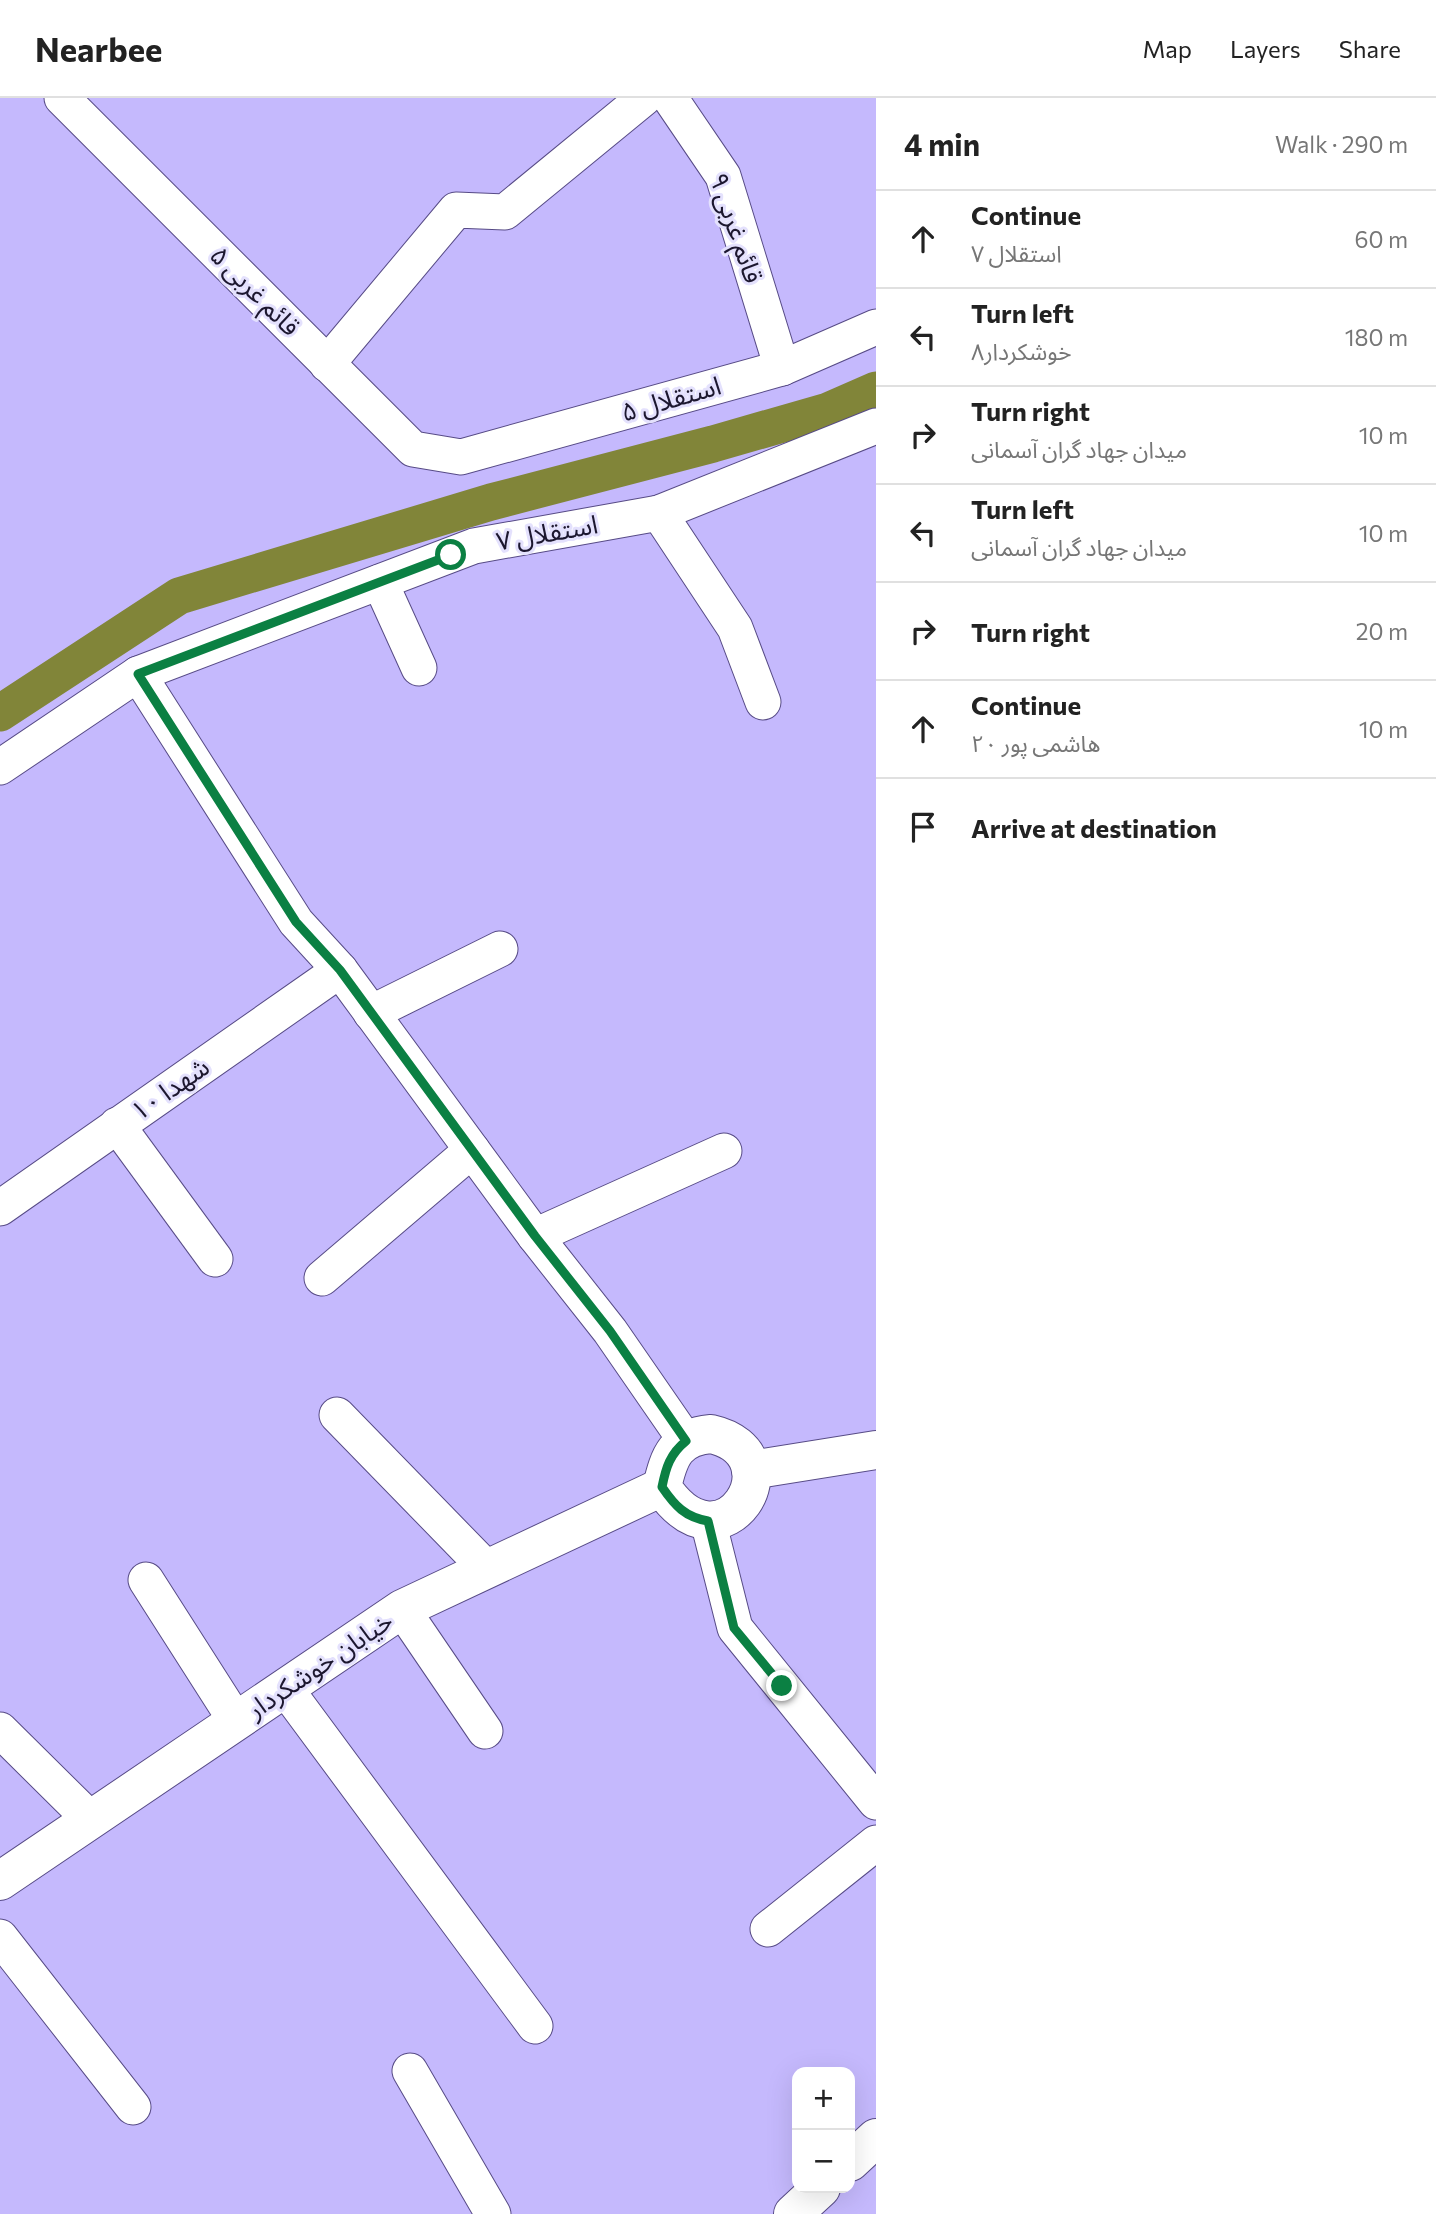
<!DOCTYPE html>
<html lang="en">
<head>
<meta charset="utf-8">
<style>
	body { margin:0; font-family:Commissioner,"Noto Sans Arabic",sans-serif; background:#f6f6f6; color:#222 }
	.controls { position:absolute; right:21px; bottom:21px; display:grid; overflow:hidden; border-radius:14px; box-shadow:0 7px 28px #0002 }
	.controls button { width:63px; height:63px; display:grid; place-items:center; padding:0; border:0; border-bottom:2px solid #e0e0e0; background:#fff; color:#222; font:35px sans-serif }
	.stop { position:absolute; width:21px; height:21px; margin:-16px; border:5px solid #0b8043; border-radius:50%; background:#fff }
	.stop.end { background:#0b8043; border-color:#fff; box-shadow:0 2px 7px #0008 }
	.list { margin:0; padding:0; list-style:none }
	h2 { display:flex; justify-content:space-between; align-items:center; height:91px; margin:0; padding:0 28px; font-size:30px }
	h2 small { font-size:23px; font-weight:400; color:#767676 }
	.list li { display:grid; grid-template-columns:46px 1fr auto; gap:21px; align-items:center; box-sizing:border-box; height:98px; padding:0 28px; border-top:2px solid #e0e0e0 }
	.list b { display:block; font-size:26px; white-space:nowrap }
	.list p { margin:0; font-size:23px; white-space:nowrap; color:#767676 }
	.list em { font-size:23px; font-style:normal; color:#767676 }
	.icon { flex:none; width:38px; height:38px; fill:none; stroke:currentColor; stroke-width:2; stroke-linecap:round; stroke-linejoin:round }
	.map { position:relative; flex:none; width:876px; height:2116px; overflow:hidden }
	header { display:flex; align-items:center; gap:42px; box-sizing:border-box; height:98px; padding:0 35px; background:#fff; border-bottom:2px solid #e0e0e0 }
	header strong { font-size:33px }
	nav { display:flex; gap:38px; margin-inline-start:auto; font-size:24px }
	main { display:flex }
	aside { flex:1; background:#fff }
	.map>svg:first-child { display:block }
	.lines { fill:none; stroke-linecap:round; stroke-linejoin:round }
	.canal { stroke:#818539; stroke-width:37 }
	.minor-casing { stroke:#574b86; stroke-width:37 }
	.tertiary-casing { stroke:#574b86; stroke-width:40 }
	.minor { stroke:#fff; stroke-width:35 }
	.tertiary { stroke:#fff; stroke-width:38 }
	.route { stroke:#0b8043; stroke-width:9 }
	.labels { text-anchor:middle; stroke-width:6; stroke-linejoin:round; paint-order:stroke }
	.street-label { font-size:26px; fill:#1c172f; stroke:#e4e1fd }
</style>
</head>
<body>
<header>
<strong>Nearbee</strong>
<nav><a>Map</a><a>Layers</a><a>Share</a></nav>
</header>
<main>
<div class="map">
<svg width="876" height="2116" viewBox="0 0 876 2116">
	<rect width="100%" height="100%" fill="#c5b9fd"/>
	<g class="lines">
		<path class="canal" d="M 0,615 L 179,498 L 491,404 L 713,346 L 828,313 L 876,292"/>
		<g class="minor-casing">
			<g id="minor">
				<path d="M 62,0 L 413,351 L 461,359 L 782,270 L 876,229"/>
				<path d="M 670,0 L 723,78 L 782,270"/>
				<path d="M 327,266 L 456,112 L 505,114 L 644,0"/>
				<path d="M 659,415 L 735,530 L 763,604"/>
				<path d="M 380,484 L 419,570"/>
				<path d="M 138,576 L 296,824 L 340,872 L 535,1138 L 610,1233 L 686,1343"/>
				<path d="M 0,669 L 138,576 L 474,448 L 659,415 L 876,328"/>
				<path d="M 371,915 L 500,851"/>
				<path d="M 117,1027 L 215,1161"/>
				<path d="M 0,1110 L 340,872"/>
				<path d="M 535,1138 L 724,1053"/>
				<path d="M 322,1180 L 472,1052"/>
				<path d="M 337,1317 L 487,1471"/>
				<path d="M 708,1423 L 735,1530 L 876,1704"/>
				<path d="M 146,1482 L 236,1623"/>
				<path d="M 402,1511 L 485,1633"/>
				<path d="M 285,1590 L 535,1928"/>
				<path d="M 0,1632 L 90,1721"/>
				<path d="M 768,1831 L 876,1745"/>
				<path d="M 0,1839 L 133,2009"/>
				<path d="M 410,1973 L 493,2116"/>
			</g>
		</g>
		<g class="tertiary-casing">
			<g id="tertiary">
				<path d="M 711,1336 C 800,1356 723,1481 662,1389 C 669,1358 676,1339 711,1336 Z"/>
				<path d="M 751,1372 L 876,1352"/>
				<path d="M 0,1783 L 402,1511 L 662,1389"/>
				<path d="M 850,2064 L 876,2040"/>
				<path d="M 793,2116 L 821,2090"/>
			</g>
		</g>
		<use href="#minor" class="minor"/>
		<use href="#tertiary" class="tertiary"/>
	</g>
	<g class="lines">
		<path class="route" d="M 451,457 L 138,576 L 296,824 L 340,872 L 535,1138 L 610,1233 L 686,1343 C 670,1356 666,1369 662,1389 C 675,1408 685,1419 708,1423 L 734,1530 L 782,1588"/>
	</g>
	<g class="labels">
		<g class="street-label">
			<text transform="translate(736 130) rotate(71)" y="9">قائم غربی ۹</text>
			<text transform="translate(255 193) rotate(45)" y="9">قائم غربی ۵</text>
			<text transform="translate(671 301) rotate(-16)" y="9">استقلال ۵</text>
			<text transform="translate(547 435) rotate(-10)" y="9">استقلال ۷</text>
			<text transform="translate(170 991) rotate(-35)" y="9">شهدا ۱۰</text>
			<text transform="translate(320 1567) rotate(-34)" y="9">خیابان خوشکردار</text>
		</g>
	</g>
</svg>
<div class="controls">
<button>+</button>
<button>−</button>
</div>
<div class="stop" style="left:451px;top:457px"></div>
<div class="stop end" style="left:782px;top:1588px"></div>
</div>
<aside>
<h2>4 min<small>Walk · 290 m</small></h2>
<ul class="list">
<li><svg class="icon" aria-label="ahead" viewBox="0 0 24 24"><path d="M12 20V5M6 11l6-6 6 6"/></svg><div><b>Continue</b><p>استقلال ۷</p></div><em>60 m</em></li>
<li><svg class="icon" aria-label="left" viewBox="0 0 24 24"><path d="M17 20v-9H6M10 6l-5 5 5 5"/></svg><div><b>Turn left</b><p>خوشکردار۸</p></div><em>180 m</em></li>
<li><svg class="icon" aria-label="right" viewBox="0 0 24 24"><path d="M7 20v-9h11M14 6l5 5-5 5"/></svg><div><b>Turn right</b><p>میدان جهاد گران آسمانی</p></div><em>10 m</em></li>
<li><svg class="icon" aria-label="left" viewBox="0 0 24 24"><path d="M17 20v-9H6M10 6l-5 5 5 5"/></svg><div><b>Turn left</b><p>میدان جهاد گران آسمانی</p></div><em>10 m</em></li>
<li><svg class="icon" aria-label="right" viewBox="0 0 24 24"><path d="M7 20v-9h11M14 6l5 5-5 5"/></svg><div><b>Turn right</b></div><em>20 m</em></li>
<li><svg class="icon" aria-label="ahead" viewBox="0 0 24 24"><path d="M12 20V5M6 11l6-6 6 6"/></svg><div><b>Continue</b><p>هاشمی پور ۲۰</p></div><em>10 m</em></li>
<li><svg class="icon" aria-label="arrive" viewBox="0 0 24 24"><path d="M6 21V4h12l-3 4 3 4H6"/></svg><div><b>Arrive at destination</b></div></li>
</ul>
</aside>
</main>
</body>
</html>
